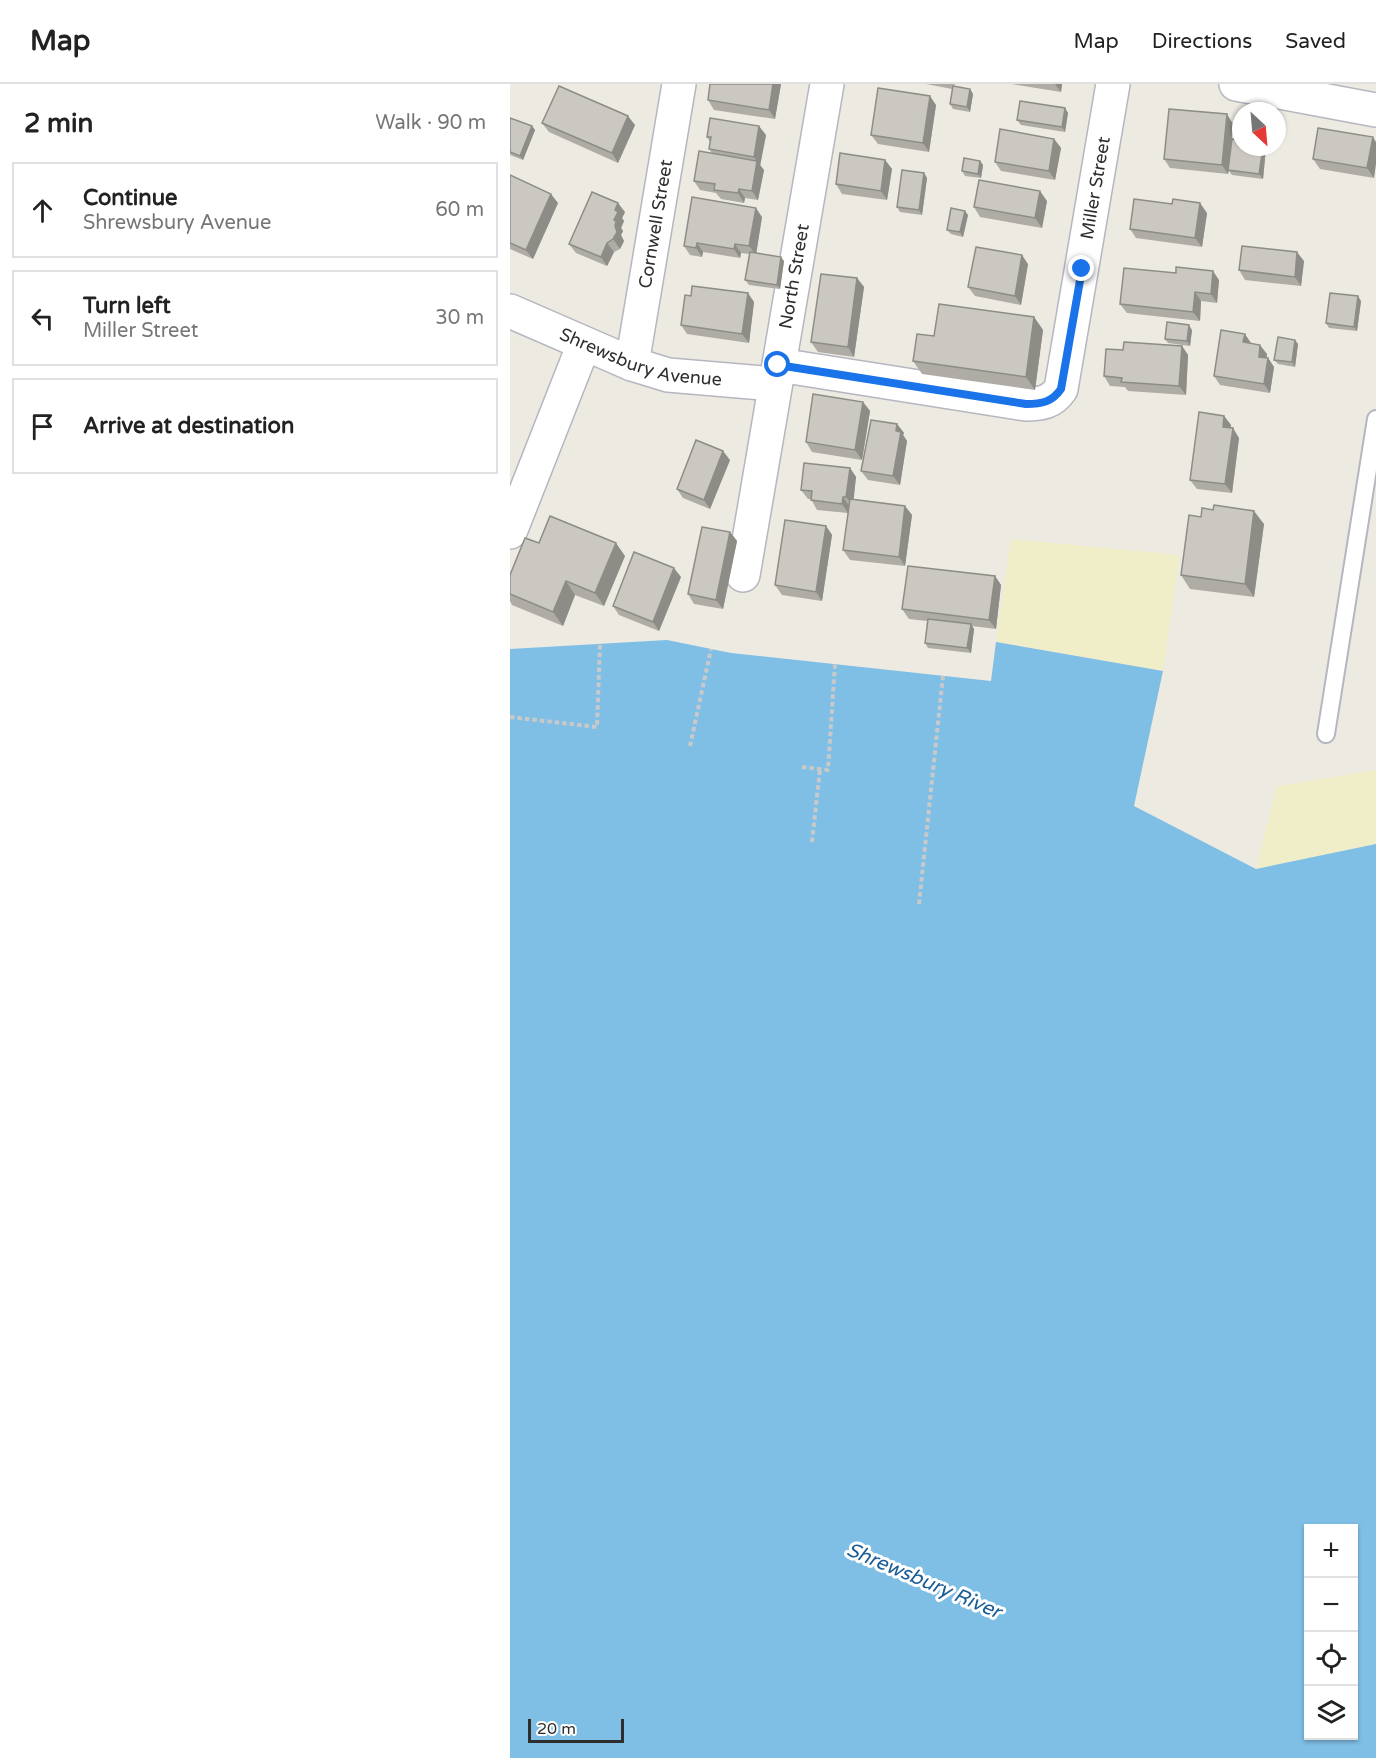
<!DOCTYPE html>
<html lang="en">
<head>
<meta charset="utf-8">
<style>
	body { margin:0; font-family:"Varela Round",sans-serif; background:#f6f6f6; color:#222 }
	.controls { position:absolute; right:18px; bottom:18px; display:grid; overflow:hidden; border-radius:0px; box-shadow:0 2px 4px #0004 }
	.controls button { width:54px; height:54px; display:grid; place-items:center; padding:0; border:0; border-bottom:2px solid #e0e0e0; background:#fff; color:#222; font:30px sans-serif }
	.compass { position:absolute; left:722px; top:18px; width:54px; height:54px; border-radius:50%; background:#fff; box-shadow:0 2px 4px #0004; rotate:154deg }
	.scale { position:absolute; left:18px; bottom:15px; width:96px; box-sizing:border-box; padding-left:6px; border:3px solid #2e2e2e; border-top:0; font-size:16px; line-height:21px; white-space:nowrap; color:#2e2e2e; -webkit-text-stroke:4px #fff; paint-order:stroke }
	.stop { position:absolute; width:18px; height:18px; margin:-14px; border:4px solid #1a73e8; border-radius:50%; background:#fff }
	.stop.end { background:#1a73e8; border-color:#fff; box-shadow:0 2px 6px #0008 }
	.list { margin:0; padding:0; list-style:none }
	h2 { display:flex; justify-content:space-between; align-items:center; height:78px; margin:0; padding:0 24px; font-size:26px }
	h2 small { font-size:20px; font-weight:400; color:#767676 }
	.list li { display:grid; grid-template-columns:39px 1fr auto; gap:18px; align-items:center; box-sizing:border-box; height:96px; margin:0 12px 12px; padding:0 12px; border:2px solid #e0e0e0; border-radius:0px }
	.list b { display:block; font-size:22px; white-space:nowrap }
	.list p { margin:0; font-size:20px; white-space:nowrap; color:#767676 }
	.list em { font-size:20px; font-style:normal; color:#767676 }
	.icon { flex:none; width:33px; height:33px; fill:none; stroke:currentColor; stroke-width:2; stroke-linecap:round; stroke-linejoin:round }
	.map { position:relative; flex:none; width:866px; height:1674px; overflow:hidden }
	header { display:flex; align-items:center; gap:36px; box-sizing:border-box; height:84px; padding:0 30px; background:#fff; border-bottom:2px solid #e0e0e0 }
	header strong { font-size:28px }
	nav { display:flex; gap:33px; margin-inline-start:auto; font-size:21px }
	main { display:flex }
	aside { flex:1; background:#fff }
	.map>svg:first-child { display:block }
	.sand { fill:#efeec8 }
	.water { fill:#7fbee5; fill-rule:evenodd }
	.lines { fill:none; stroke-linecap:round; stroke-linejoin:round }
	.lane-casing { stroke:#b5b6c0; stroke-width:20 }
	.street-casing { stroke:#b5b6c0; stroke-width:36 }
	.path { stroke:#c9c9c9; stroke-width:4; stroke-dasharray:4.5 3; stroke-linecap:butt }
	.lane { stroke:#fff; stroke-width:16 }
	.street { stroke:#fff; stroke-width:33 }
	.wall { fill:#aeaca5 }
	.shaded-wall { fill:#8d8c86 }
	.building { fill:#cac8c0; stroke:#8d8c86; stroke-width:1.5 }
	.route { stroke:#1a73e8; stroke-width:8 }
	.labels { text-anchor:middle; stroke-width:6; stroke-linejoin:round; paint-order:stroke }
	.street-label { font-size:18px; fill:#2e2e2e; stroke:#fff }
	.water-label { font-size:20px; font-style:italic; fill:#1a5c95; stroke:#fff }
</style>
</head>
<body>
<header>
<strong>Map</strong>
<nav><a>Map</a><a>Directions</a><a>Saved</a></nav>
</header>
<main>
<aside>
<h2>2 min<small>Walk · 90 m</small></h2>
<ul class="list">
<li><svg class="icon" aria-label="ahead" viewBox="0 0 24 24"><path d="M12 20V5M6 11l6-6 6 6"/></svg><div><b>Continue</b><p>Shrewsbury Avenue</p></div><em>60 m</em></li>
<li><svg class="icon" aria-label="left" viewBox="0 0 24 24"><path d="M17 20v-9H6M10 6l-5 5 5 5"/></svg><div><b>Turn left</b><p>Miller Street</p></div><em>30 m</em></li>
<li><svg class="icon" aria-label="arrive" viewBox="0 0 24 24"><path d="M6 21V4h12l-3 4 3 4H6"/></svg><div><b>Arrive at destination</b></div></li>
</ul>
</aside>
<div class="map">
<svg width="866" height="1674" viewBox="0 0 866 1674">
	<rect width="100%" height="100%" fill="#edeae2"/>
	<g class="sand">
		<path d="M 501,455 L 670,471 L 653,587 L 486,558 Z"/>
		<path d="M 866,686 L 866,760 L 746,785 L 767,702 Z"/>
	</g>
	<path class="water" d="M 157,556 L 221,569 L 481,597 L 486,558 L 653,587 L 624,722 L 746,785 L 866,760 L 866,1674 L 0,1674 L 0,565 ZM 798,1444 L 844,1444 L 844,1652 L 798,1652 Z"/>
	<g class="lines">
		<g class="lane-casing">
			<path id="lane" d="M 816,650 L 866,335"/>
		</g>
		<g class="street-casing">
			<g id="street">
				<path d="M 726,0 L 866,26"/>
				<path id="s1" d="M 0,227 L 122,280 L 158,291 L 265,300"/>
				<path id="s2" d="M 122,280 L 169,0"/>
				<path id="s3" d="M 269,281 L 516,320 C 532,320 542,318 551,305 L 603,0"/>
				<path d="M 0,448 L 74,260"/>
				<path id="s4" d="M 233,491 L 317,0"/>
			</g>
		</g>
		<g class="path">
			<path d="M 0,633 L 87,643 L 90,560"/>
			<path d="M 180,662 L 201,565"/>
			<path d="M 292,683 L 318,686 L 325,580"/>
			<path d="M 302,758 L 310,685"/>
			<path d="M 409,820 L 433,592"/>
		</g>
		<use href="#lane" class="lane"/>
		<use href="#street" class="street"/>
	</g>
	<g class="wall">
		<path d="M 200,0 L 271,0 L 265,35 L 204,26 L 198,16 Z"/>
		<path d="M 416,0 L 445,0 L 444,2 L 460,5 L 463,10 L 460,28 L 443,25 L 440,20 L 442,5 Z"/>
		<path d="M 501,0 L 552,0 L 551,8 Z"/>
		<path d="M 426,21 L 419,68 L 368,60 L 361,51 Z"/>
		<path d="M 555,24 L 558,29 L 555,48 L 511,41 L 507,36 Z"/>
		<path d="M 0,34 L 22,42 L 25,46 L 13,76 L 0,71 Z"/>
		<path d="M 32,39 L 125,41 L 108,79 L 39,48 Z"/>
		<path d="M 723,40 L 720,77 L 756,64 L 753,95 L 722,91 L 719,87 L 718,90 L 660,84 L 654,75 Z"/>
		<path d="M 256,51 L 250,82 L 254,86 L 248,116 L 235,114 L 234,119 L 211,115 L 206,109 L 190,106 L 184,97 L 202,69 L 199,65 L 200,58 L 197,53 Z"/>
		<path d="M 863,53 L 864,94 L 810,85 L 803,75 Z"/>
		<path d="M 544,55 L 551,64 L 545,96 L 491,87 L 485,78 Z"/>
		<path d="M 375,76 L 382,85 L 377,116 L 332,110 L 326,100 Z"/>
		<path d="M 470,77 L 473,81 L 471,94 L 455,92 L 452,87 Z"/>
		<path d="M 414,89 L 417,94 L 412,131 L 390,128 L 387,123 Z"/>
		<path d="M 0,91 L 48,119 L 23,175 L 0,165 Z"/>
		<path d="M 537,117 L 532,144 L 470,133 L 464,123 Z"/>
		<path d="M 115,128 L 112,134 L 114,137 L 111,144 L 113,147 L 111,151 L 114,157 L 110,165 L 104,168 L 97,182 L 66,169 L 59,160 Z"/>
		<path d="M 697,129 L 692,163 L 626,154 L 620,145 Z"/>
		<path d="M 458,131 L 453,153 L 441,150 L 437,146 Z"/>
		<path d="M 252,133 L 246,169 L 274,177 L 270,205 L 239,201 L 235,196 L 239,170 L 231,169 L 230,174 L 193,168 L 192,173 L 180,171 L 174,162 Z"/>
		<path d="M 794,177 L 791,202 L 735,196 L 729,186 Z"/>
		<path d="M 518,180 L 511,221 L 465,212 L 458,203 Z"/>
		<path d="M 347,194 L 354,203 L 344,273 L 308,268 L 301,258 Z"/>
		<path d="M 709,196 L 707,219 L 691,217 L 690,237 L 617,229 L 610,220 Z"/>
		<path d="M 851,217 L 847,247 L 819,244 L 816,239 Z"/>
		<path d="M 244,218 L 239,259 L 177,250 L 171,241 Z"/>
		<path d="M 524,233 L 533,246 L 525,306 L 412,290 L 403,277 L 424,252 Z"/>
		<path d="M 682,246 L 680,262 L 658,259 L 655,255 Z"/>
		<path d="M 741,260 L 757,270 L 756,274 L 758,274 L 764,283 L 760,309 L 710,301 L 704,292 Z"/>
		<path d="M 788,260 L 785,283 L 768,280 L 764,276 Z"/>
		<path d="M 672,262 L 678,271 L 676,311 L 618,307 L 615,303 L 600,302 L 594,292 L 613,266 Z"/>
		<path d="M 353,318 L 360,327 L 352,376 L 302,368 L 296,358 Z"/>
		<path d="M 714,332 L 721,341 L 720,344 L 729,354 L 722,409 L 687,405 L 680,396 Z"/>
		<path d="M 387,340 L 394,349 L 393,351 L 397,357 L 390,401 L 358,396 L 351,387 Z"/>
		<path d="M 220,376 L 200,425 L 173,414 L 167,405 Z"/>
		<path d="M 340,384 L 346,393 L 343,415 L 395,422 L 402,431 L 395,482 L 340,476 L 333,466 L 338,429 L 307,426 L 301,415 L 298,415 L 291,406 Z"/>
		<path d="M 703,426 L 754,440 L 744,513 L 680,505 L 671,491 L 691,433 Z"/>
		<path d="M 316,442 L 322,451 L 312,517 L 272,511 L 265,501 Z"/>
		<path d="M 220,448 L 227,457 L 213,525 L 184,520 L 178,510 Z"/>
		<path d="M 29,459 L 115,472 L 94,522 L 65,511 L 53,542 L 2,521 L 0,517 L 0,491 Z"/>
		<path d="M 485,492 L 491,501 L 486,545 L 462,542 L 464,545 L 461,569 L 418,564 L 415,559 L 417,537 L 399,535 L 392,525 Z"/>
		<path d="M 171,493 L 149,547 L 109,531 L 103,522 Z"/>
	</g>
	<g class="shaded-wall">
		<path d="M 263,0 L 271,0 L 265,35 L 259,26 Z"/>
		<path d="M 545,0 L 552,0 L 551,8 Z"/>
		<path d="M 460,5 L 463,10 L 460,28 L 457,23 Z"/>
		<path d="M 420,12 L 426,21 L 419,68 L 413,59 Z"/>
		<path d="M 555,24 L 558,29 L 555,48 L 552,43 Z"/>
		<path d="M 717,30 L 723,40 L 718,90 L 712,81 Z"/>
		<path d="M 118,32 L 125,41 L 108,79 L 102,69 Z"/>
		<path d="M 22,42 L 25,46 L 13,76 L 10,72 Z"/>
		<path d="M 249,42 L 256,51 L 250,82 L 244,73 Z"/>
		<path d="M 863,53 L 866,58 L 866,80 L 864,94 L 857,84 Z"/>
		<path d="M 544,55 L 551,64 L 545,96 L 539,87 Z"/>
		<path d="M 753,63 L 756,64 L 753,95 L 749,90 Z"/>
		<path d="M 375,76 L 382,85 L 377,116 L 371,107 Z"/>
		<path d="M 247,77 L 254,86 L 248,116 L 242,107 Z"/>
		<path d="M 470,77 L 473,81 L 471,94 L 468,90 Z"/>
		<path d="M 414,89 L 417,94 L 412,131 L 409,126 Z"/>
		<path d="M 229,105 L 235,114 L 234,119 L 228,109 Z"/>
		<path d="M 530,107 L 537,117 L 532,144 L 525,134 Z"/>
		<path d="M 41,110 L 48,119 L 23,175 L 16,166 Z"/>
		<path d="M 108,119 L 115,128 L 112,134 L 114,137 L 111,144 L 113,147 L 111,151 L 114,157 L 110,165 L 103,155 L 105,126 Z"/>
		<path d="M 690,119 L 697,129 L 692,163 L 685,154 Z"/>
		<path d="M 246,124 L 252,133 L 246,171 L 239,162 Z"/>
		<path d="M 455,127 L 458,131 L 453,153 L 450,148 Z"/>
		<path d="M 97,159 L 104,168 L 97,182 L 91,173 Z"/>
		<path d="M 187,159 L 193,168 L 192,173 L 186,164 Z"/>
		<path d="M 225,160 L 231,169 L 230,174 L 224,165 Z"/>
		<path d="M 787,168 L 794,177 L 791,202 L 785,193 Z"/>
		<path d="M 512,171 L 518,180 L 511,221 L 505,212 Z"/>
		<path d="M 271,173 L 274,177 L 270,205 L 267,201 Z"/>
		<path d="M 703,187 L 709,196 L 707,219 L 701,210 Z"/>
		<path d="M 347,194 L 354,203 L 344,273 L 338,263 Z"/>
		<path d="M 685,208 L 691,217 L 690,237 L 683,228 Z"/>
		<path d="M 238,209 L 244,218 L 239,259 L 232,250 Z"/>
		<path d="M 848,212 L 851,217 L 847,247 L 844,243 Z"/>
		<path d="M 524,233 L 533,246 L 525,306 L 516,293 Z"/>
		<path d="M 679,241 L 682,246 L 680,262 L 677,257 Z"/>
		<path d="M 735,250 L 741,259 L 733,258 Z"/>
		<path d="M 785,256 L 788,260 L 785,283 L 782,278 Z"/>
		<path d="M 750,261 L 757,270 L 755,282 L 749,273 Z"/>
		<path d="M 672,262 L 678,271 L 676,311 L 669,302 Z"/>
		<path d="M 758,274 L 764,283 L 760,309 L 754,300 Z"/>
		<path d="M 353,318 L 360,327 L 352,376 L 345,366 Z"/>
		<path d="M 714,332 L 721,341 L 719,352 L 713,343 Z"/>
		<path d="M 387,340 L 394,349 L 393,351 L 397,357 L 390,401 L 383,392 Z"/>
		<path d="M 723,344 L 729,354 L 722,409 L 715,400 Z"/>
		<path d="M 213,367 L 220,376 L 200,425 L 194,416 Z"/>
		<path d="M 340,384 L 346,393 L 343,422 L 336,413 Z"/>
		<path d="M 333,413 L 339,422 L 338,429 L 332,420 Z"/>
		<path d="M 395,422 L 402,431 L 395,482 L 389,473 Z"/>
		<path d="M 744,427 L 754,440 L 744,513 L 735,500 Z"/>
		<path d="M 316,442 L 322,451 L 312,517 L 306,508 Z"/>
		<path d="M 220,448 L 227,457 L 213,525 L 206,516 Z"/>
		<path d="M 106,459 L 115,472 L 94,522 L 85,509 Z"/>
		<path d="M 164,484 L 171,493 L 149,547 L 143,538 Z"/>
		<path d="M 485,492 L 491,501 L 486,545 L 479,536 Z"/>
		<path d="M 56,497 L 65,511 L 53,542 L 43,528 Z"/>
		<path d="M 461,540 L 464,545 L 461,569 L 457,564 Z"/>
	</g>
	<g class="building">
		<path d="M 200,0 L 263,0 L 259,26 L 198,16 Z"/>
		<path d="M 49,2 L 118,32 L 102,69 L 32,39 Z"/>
		<path d="M 443,2 L 460,5 L 457,23 L 440,20 Z"/>
		<path d="M 368,4 L 420,12 L 413,59 L 361,51 Z"/>
		<path d="M 510,17 L 555,24 L 552,43 L 507,36 Z"/>
		<path d="M 659,25 L 717,30 L 712,81 L 654,75 Z"/>
		<path d="M 0,34 L 22,42 L 10,72 L 0,68 Z"/>
		<path d="M 200,34 L 249,42 L 244,73 L 199,65 L 201,53 L 197,53 Z"/>
		<path d="M 808,44 L 863,53 L 857,84 L 803,75 Z"/>
		<path d="M 490,45 L 544,55 L 539,87 L 485,78 Z"/>
		<path d="M 722,55 L 731,56 L 731,63 L 753,63 L 749,90 L 718,86 Z"/>
		<path d="M 189,67 L 247,77 L 242,107 L 229,105 L 228,109 L 204,106 L 205,100 L 184,97 Z"/>
		<path d="M 330,69 L 375,76 L 371,107 L 326,100 Z"/>
		<path d="M 454,74 L 470,77 L 468,90 L 452,87 Z"/>
		<path d="M 392,86 L 414,89 L 409,126 L 387,123 Z"/>
		<path d="M 0,91 L 41,110 L 16,166 L 0,159 Z"/>
		<path d="M 469,96 L 530,107 L 525,134 L 464,123 Z"/>
		<path d="M 82,108 L 108,119 L 105,126 L 108,128 L 104,136 L 106,137 L 105,142 L 107,148 L 103,155 L 97,159 L 91,173 L 59,160 Z"/>
		<path d="M 182,113 L 246,124 L 239,162 L 225,160 L 224,165 L 187,159 L 186,164 L 174,162 Z"/>
		<path d="M 624,115 L 662,120 L 663,115 L 690,119 L 685,154 L 620,145 Z"/>
		<path d="M 441,124 L 455,127 L 450,148 L 437,146 Z"/>
		<path d="M 732,162 L 787,168 L 785,193 L 729,186 Z"/>
		<path d="M 466,163 L 512,171 L 505,212 L 458,203 Z"/>
		<path d="M 240,168 L 271,173 L 267,201 L 235,196 Z"/>
		<path d="M 666,183 L 703,187 L 701,210 L 685,208 L 683,228 L 610,220 L 614,184 L 666,189 Z"/>
		<path d="M 311,190 L 347,194 L 338,263 L 301,258 Z"/>
		<path d="M 182,202 L 238,209 L 232,250 L 171,241 L 175,211 L 181,212 Z"/>
		<path d="M 820,209 L 848,212 L 844,243 L 816,239 Z"/>
		<path d="M 429,220 L 524,233 L 516,293 L 403,277 L 407,250 L 424,252 Z"/>
		<path d="M 657,238 L 679,241 L 677,257 L 655,255 Z"/>
		<path d="M 711,246 L 735,250 L 733,258 L 750,261 L 749,273 L 758,274 L 754,300 L 704,292 Z"/>
		<path d="M 768,253 L 785,256 L 782,278 L 764,276 Z"/>
		<path d="M 614,258 L 672,262 L 669,302 L 611,298 L 612,294 L 594,292 L 596,265 L 613,266 Z"/>
		<path d="M 303,310 L 353,318 L 345,366 L 296,358 Z"/>
		<path d="M 689,328 L 714,332 L 713,343 L 723,344 L 715,400 L 680,396 Z"/>
		<path d="M 361,336 L 387,340 L 386,347 L 391,348 L 383,392 L 351,387 Z"/>
		<path d="M 186,356 L 213,367 L 194,416 L 167,405 Z"/>
		<path d="M 294,379 L 340,384 L 336,413 L 333,413 L 332,420 L 301,416 L 302,407 L 291,406 Z"/>
		<path d="M 340,415 L 395,422 L 389,473 L 333,466 Z"/>
		<path d="M 704,421 L 744,427 L 735,500 L 671,491 L 679,431 L 691,433 L 692,424 L 703,426 Z"/>
		<path d="M 40,432 L 106,459 L 85,509 L 56,497 L 43,528 L 0,510 L 0,491 L 15,454 L 29,459 Z"/>
		<path d="M 275,436 L 316,442 L 306,508 L 265,501 Z"/>
		<path d="M 192,443 L 220,448 L 206,516 L 178,510 Z"/>
		<path d="M 124,468 L 164,484 L 143,538 L 103,522 Z"/>
		<path d="M 398,482 L 485,492 L 479,536 L 392,525 Z"/>
		<path d="M 418,535 L 461,540 L 457,564 L 415,559 Z"/>
	</g>
	<g class="lines">
		<path class="route" d="M 268,281 L 516,320 C 532,320 542,318 551,305 L 572,185"/>
	</g>
	<g class="labels">
		<g class="street-label">
			<text dy="6" stroke="none"><textPath href="#s3" startOffset="494">Miller Street</textPath></text>
			<text dy="6" stroke="none"><textPath href="#s2" startOffset="142">Cornwell Street</textPath></text>
			<text dy="6" stroke="none"><textPath href="#s4" startOffset="303">North Street</textPath></text>
			<text dy="6" stroke="none"><textPath href="#s1" startOffset="140">Shrewsbury Avenue</textPath></text>
		</g>
		<g class="water-label">
			<text transform="translate(414 1496) rotate(23)" y="7">Shrewsbury River</text>
		</g>
	</g>
</svg>
<div class="controls">
<button>+</button>
<button>−</button>
<button><svg class="icon" aria-label="locate" viewBox="0 0 24 24"><circle cx="12" cy="12" r="6"/><path d="M12 2v4M12 18v4M2 12h4M18 12h4"/></svg></button>
<button><svg class="icon" aria-label="layers" viewBox="0 0 24 24"><path d="M12 4l9 5-9 5-9-5zM3 14l9 5 9-5"/></svg></button>
</div>
<svg class="compass" viewBox="-18 -18 36 36"><path d="M0-13l5 13h-10z" fill="#e53935"/><path d="M0 13l5-13h-10z" fill="#767676"/></svg>
<div class="scale">20 m</div>
<div class="stop" style="left:268px;top:281px"></div>
<div class="stop end" style="left:572px;top:185px"></div>
</div>
</main>
</body>
</html>
